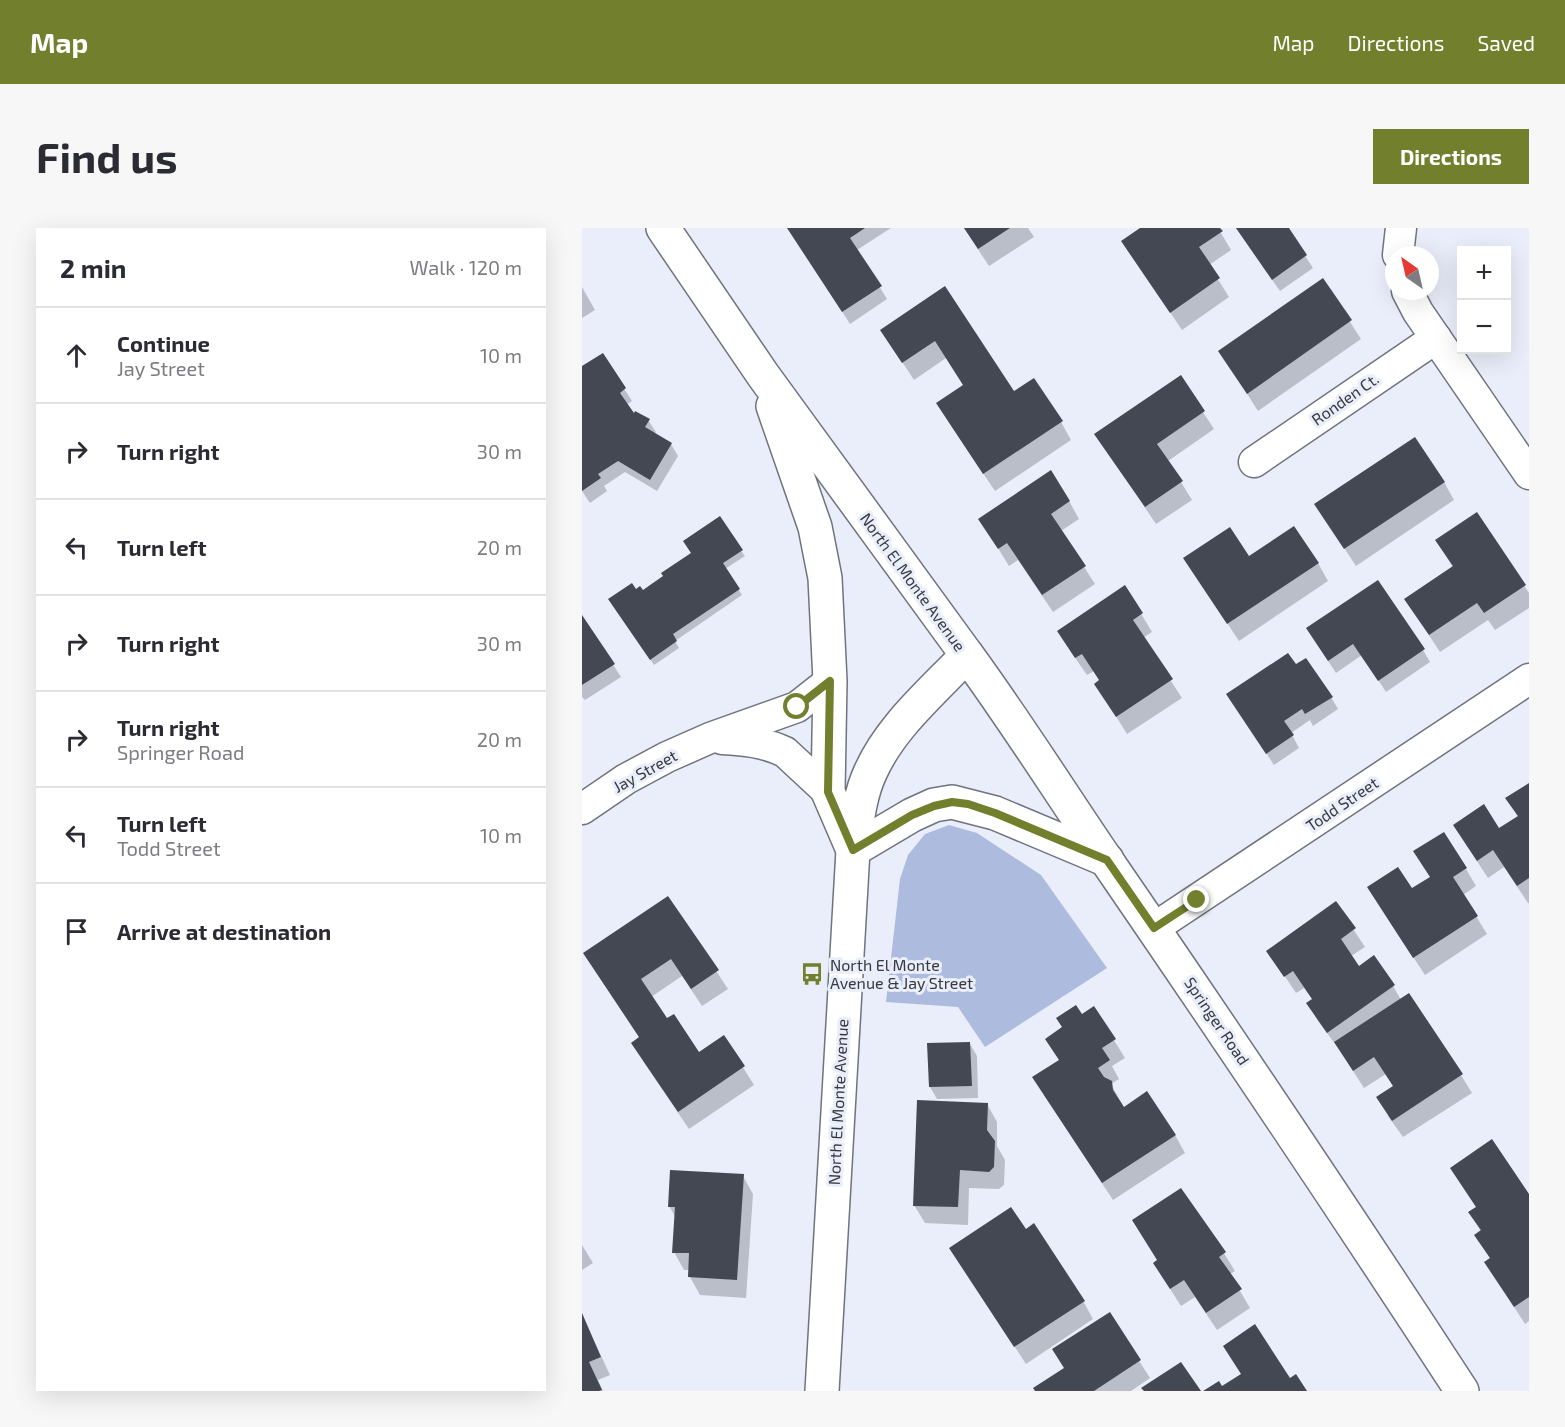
<!DOCTYPE html>
<html lang="en">
<head>
<meta charset="utf-8">
<style>
	body { margin:0; font-family:"Exo 2",sans-serif; background:#f7f7f7; color:#2b2b33 }
	.controls { position:absolute; right:18px; top:18px; display:grid; overflow:hidden; border-radius:0px; box-shadow:0 6px 24px #0002 }
	.controls button { width:54px; height:54px; display:grid; place-items:center; padding:0; border:0; border-bottom:2px solid #e1e1e2; background:#fff; color:#2b2b33; font:30px sans-serif }
	.compass { position:absolute; left:803px; top:18px; width:54px; height:54px; border-radius:50%; background:#fff; box-shadow:0 6px 24px #0002; rotate:326deg }
	.stop { position:absolute; width:18px; height:18px; margin:-14px; border:4px solid #727f2d; border-radius:50%; background:#fff }
	.stop.end { background:#727f2d; border-color:#fff; box-shadow:0 2px 6px #0008 }
	.list { margin:0; padding:0; list-style:none }
	h2 { display:flex; justify-content:space-between; align-items:center; height:78px; margin:0; padding:0 24px; font-size:26px }
	h2 small { font-size:20px; font-weight:400; color:#7c7c81 }
	.list li { display:grid; grid-template-columns:39px 1fr auto; gap:18px; align-items:center; box-sizing:border-box; height:96px; padding:0 24px; border-top:2px solid #e1e1e2 }
	.list b { display:block; font-size:22px; white-space:nowrap }
	.list p { margin:0; font-size:20px; white-space:nowrap; color:#7c7c81 }
	.list em { font-size:20px; font-style:normal; color:#7c7c81 }
	.icon { flex:none; width:33px; height:33px; fill:none; stroke:currentColor; stroke-width:2; stroke-linecap:round; stroke-linejoin:round }
	.map { position:relative; flex:none; width:947px; height:1163px; overflow:hidden; border-radius:0px }
	header { display:flex; align-items:center; gap:36px; box-sizing:border-box; height:84px; padding:0 30px; background:#727f2d; color:#fff }
	header strong { font-size:28px }
	nav { display:flex; gap:33px; margin-inline-start:auto; font-size:21px }
	.intro { display:flex; align-items:center; justify-content:space-between; box-sizing:border-box; height:144px; padding:0 36px }
	h1 { margin:0; font-size:42px }
	.button { padding:15px 27px; border-radius:0px; background:#727f2d; color:#fff; font-size:21px; font-weight:700 }
	main { display:flex; gap:36px; padding:0 36px }
	aside { flex:1; background:#fff; border-radius:0px; box-shadow:0 6px 24px #0002 }
	.map>svg:first-child { display:block }
	.green { fill:#adbbde }
	.shadow { fill:#0003 }
	.building { fill:#444852 }
	.lines { fill:none; stroke-linecap:round; stroke-linejoin:round }
	.minor-casing { stroke:#6f737e; stroke-width:33 }
	.tertiary-casing { stroke:#6f737e; stroke-width:36 }
	.secondary-casing { stroke:#6f737e; stroke-width:36 }
	.minor { stroke:#fff; stroke-width:30 }
	.tertiary { stroke:#fff; stroke-width:33 }
	.secondary { stroke:#fff; stroke-width:33 }
	.route { stroke:#727f2d; stroke-width:8 }
	.labels { text-anchor:middle; stroke-width:6; stroke-linejoin:round; paint-order:stroke }
	.street-label { font-size:16px; fill:#37393e; stroke:#e9eefa }
	.poi-label { font-size:16px; fill:#37393e; stroke:#e9eefa; text-anchor:start }
</style>
</head>
<body>
<header>
<strong>Map</strong>
<nav><a>Map</a><a>Directions</a><a>Saved</a></nav>
</header>
<div class="intro"><h1>Find us</h1><a class="button">Directions</a></div>
<main>
<aside>
<h2>2 min<small>Walk · 120 m</small></h2>
<ul class="list">
<li><svg class="icon" aria-label="ahead" viewBox="0 0 24 24"><path d="M12 20V5M6 11l6-6 6 6"/></svg><div><b>Continue</b><p>Jay Street</p></div><em>10 m</em></li>
<li><svg class="icon" aria-label="right" viewBox="0 0 24 24"><path d="M7 20v-9h11M14 6l5 5-5 5"/></svg><div><b>Turn right</b></div><em>30 m</em></li>
<li><svg class="icon" aria-label="left" viewBox="0 0 24 24"><path d="M17 20v-9H6M10 6l-5 5 5 5"/></svg><div><b>Turn left</b></div><em>20 m</em></li>
<li><svg class="icon" aria-label="right" viewBox="0 0 24 24"><path d="M7 20v-9h11M14 6l5 5-5 5"/></svg><div><b>Turn right</b></div><em>30 m</em></li>
<li><svg class="icon" aria-label="right" viewBox="0 0 24 24"><path d="M7 20v-9h11M14 6l5 5-5 5"/></svg><div><b>Turn right</b><p>Springer Road</p></div><em>20 m</em></li>
<li><svg class="icon" aria-label="left" viewBox="0 0 24 24"><path d="M17 20v-9H6M10 6l-5 5 5 5"/></svg><div><b>Turn left</b><p>Todd Street</p></div><em>10 m</em></li>
<li><svg class="icon" aria-label="arrive" viewBox="0 0 24 24"><path d="M6 21V4h12l-3 4 3 4H6"/></svg><div><b>Arrive at destination</b></div></li>
</ul>
</aside>
<div class="map">
<svg width="947" height="1163" viewBox="0 0 947 1163">
	<rect width="100%" height="100%" fill="#e9eefa"/>
	<path class="green" d="M 367,597 L 395,605 L 459,647 L 525,740 L 403,819 L 376,779 L 304,774 L 318,651 L 326,627 L 343,606 Z"/>
	<g class="shadow">
		<path d="M 207,0 L 309,0 L 275,22 L 305,71 L 268,96 Z"/>
		<path d="M 382,0 L 446,0 L 452,9 L 407,38 Z"/>
		<path d="M 561,0 L 636,0 L 649,22 L 627,37 L 647,69 L 600,102 L 541,14 Z"/>
		<path d="M 654,0 L 705,0 L 731,40 L 698,63 Z"/>
		<path d="M 741,52 L 779,111 L 676,183 L 638,123 Z"/>
		<path d="M 0,59 L 13,82 L 0,90 Z"/>
		<path d="M 363,60 L 432,165 L 479,194 L 489,212 L 413,263 L 366,193 L 382,158 L 364,130 L 332,152 L 300,103 Z"/>
		<path d="M 20,127 L 50,173 L 44,177 L 52,188 L 66,192 L 74,204 L 72,206 L 89,216 L 96,228 L 75,263 L 43,244 L 22,258 L 25,263 L 8,275 L 0,263 L 0,140 Z"/>
		<path d="M 598,149 L 632,201 L 586,233 L 610,272 L 574,296 L 525,224 Z"/>
		<path d="M 862,254 L 872,272 L 774,338 L 745,294 Z"/>
		<path d="M 487,273 L 497,291 L 479,303 L 513,356 L 471,384 L 436,332 L 427,338 L 398,291 Z"/>
		<path d="M 895,286 L 947,365 L 947,380 L 913,402 L 906,392 L 858,424 L 835,389 L 871,340 L 855,313 Z"/>
		<path d="M 159,323 L 163,328 L 143,341 L 160,367 L 93,413 L 97,420 L 72,437 L 32,377 L 53,363 L 60,364 Z"/>
		<path d="M 667,330 L 736,335 L 746,353 L 657,413 L 614,348 Z"/>
		<path d="M 543,359 L 570,404 L 561,410 L 600,470 L 545,506 L 514,456 L 518,453 L 512,443 L 505,447 L 487,421 Z"/>
		<path d="M 0,389 L 39,449 L 3,472 L 0,469 Z"/>
		<path d="M 733,413 L 841,422 L 848,434 L 804,464 L 780,427 L 754,445 Z"/>
		<path d="M 714,439 L 749,469 L 756,481 L 731,498 L 728,492 L 709,505 L 717,520 L 692,537 L 653,478 Z"/>
		<path d="M 947,556 L 947,675 L 946,675 L 922,639 L 906,650 L 883,615 L 917,603 L 936,589 L 925,571 Z"/>
		<path d="M 884,641 L 894,658 L 881,667 L 905,706 L 843,747 L 797,677 Z"/>
		<path d="M 86,670 L 146,761 L 120,778 L 100,748 L 69,769 L 85,792 L 117,826 L 142,809 L 172,857 L 107,901 L 61,833 L 58,811 L 3,726 Z"/>
		<path d="M 754,675 L 783,719 L 769,728 L 777,740 L 811,758 L 819,772 L 879,847 L 890,865 L 821,909 L 806,888 L 812,860 L 804,846 L 782,860 L 757,821 L 736,793 L 726,775 L 731,772 L 722,760 L 714,765 L 686,723 Z"/>
		<path d="M 512,780 L 543,830 L 530,838 L 537,851 L 529,856 L 540,876 L 540,882 L 593,907 L 603,925 L 531,972 L 462,867 L 500,788 Z"/>
		<path d="M 388,816 L 395,828 L 396,870 L 355,871 L 348,859 Z"/>
		<path d="M 405,876 L 415,894 L 415,918 L 423,932 L 422,957 L 417,961 L 387,960 L 386,997 L 343,995 L 332,977 Z"/>
		<path d="M 870,941 L 947,968 L 947,1093 L 943,1096 L 904,1035 L 909,1032 L 894,1007 L 899,1004 L 888,985 L 895,980 Z"/>
		<path d="M 161,948 L 171,966 L 164,1070 L 118,1067 L 108,1049 L 108,1042 L 102,1042 L 92,1024 L 94,990 L 87,978 Z"/>
		<path d="M 623,995 L 653,1043 L 648,1046 L 668,1080 L 635,1102 L 613,1069 L 599,1078 L 583,1053 L 576,1033 Z"/>
		<path d="M 444,1003 L 501,1073 L 511,1091 L 444,1136 L 380,1038 Z"/>
		<path d="M 0,1017 L 11,1035 L 0,1042 Z"/>
		<path d="M 527,1086 L 568,1150 L 549,1163 L 454,1163 L 483,1141 Z"/>
		<path d="M 0,1087 L 28,1147 L 16,1152 L 21,1163 L 0,1163 Z"/>
	</g>
	<g class="building">
		<path d="M 205,0 L 283,0 L 268,10 L 300,58 L 260,84 Z"/>
		<path d="M 382,0 L 428,0 L 396,21 Z"/>
		<path d="M 558,0 L 638,0 L 641,3 L 617,19 L 638,50 L 588,85 L 539,13 Z"/>
		<path d="M 654,0 L 707,0 L 725,27 L 690,52 Z"/>
		<path d="M 741,50 L 770,92 L 665,166 L 636,123 Z"/>
		<path d="M 363,58 L 432,163 L 452,150 L 481,193 L 401,246 L 354,175 L 381,157 L 353,113 L 320,135 L 298,102 Z"/>
		<path d="M 21,125 L 44,160 L 38,165 L 52,185 L 53,183 L 68,191 L 63,199 L 90,215 L 68,252 L 36,233 L 16,246 L 19,250 L 0,263 L 0,138 Z"/>
		<path d="M 599,147 L 623,183 L 575,216 L 601,253 L 563,279 L 512,206 Z"/>
		<path d="M 833,209 L 863,254 L 762,321 L 732,276 Z"/>
		<path d="M 469,242 L 488,273 L 469,286 L 504,338 L 460,367 L 425,315 L 416,321 L 396,291 Z"/>
		<path d="M 895,284 L 944,357 L 902,385 L 895,375 L 847,407 L 822,371 L 871,338 L 853,312 Z"/>
		<path d="M 138,288 L 161,322 L 141,335 L 158,361 L 91,406 L 95,413 L 68,432 L 26,371 L 50,355 L 54,361 L 58,358 L 61,362 L 81,348 L 79,345 L 109,325 L 101,313 Z"/>
		<path d="M 712,298 L 737,335 L 645,396 L 601,330 L 648,299 L 667,328 Z"/>
		<path d="M 796,352 L 843,421 L 796,453 L 771,416 L 746,433 L 724,400 Z"/>
		<path d="M 543,357 L 561,385 L 551,392 L 591,451 L 534,489 L 512,456 L 517,452 L 500,426 L 493,430 L 475,403 Z"/>
		<path d="M 0,387 L 33,436 L 0,457 Z"/>
		<path d="M 706,425 L 714,436 L 724,430 L 751,469 L 723,486 L 720,481 L 702,493 L 712,507 L 684,526 L 644,466 Z"/>
		<path d="M 947,555 L 947,650 L 935,658 L 911,622 L 895,633 L 871,597 L 902,576 L 917,600 L 936,588 L 923,570 Z"/>
		<path d="M 862,604 L 885,640 L 871,649 L 896,688 L 831,730 L 785,659 L 816,639 L 830,660 L 848,649 L 831,623 Z"/>
		<path d="M 86,668 L 137,742 L 109,761 L 89,731 L 59,751 L 85,790 L 92,786 L 117,824 L 142,807 L 163,838 L 96,884 L 49,815 L 57,809 L 1,725 Z"/>
		<path d="M 754,673 L 774,700 L 759,711 L 777,738 L 792,727 L 813,757 L 745,805 L 724,775 L 730,771 L 711,743 L 702,749 L 684,723 Z"/>
		<path d="M 827,765 L 881,846 L 810,893 L 794,869 L 811,858 L 792,829 L 771,843 L 752,814 Z"/>
		<path d="M 494,777 L 500,786 L 512,778 L 534,811 L 520,820 L 528,832 L 516,840 L 522,849 L 530,853 L 531,862 L 542,879 L 565,863 L 594,907 L 520,955 L 450,849 L 477,832 L 463,811 L 480,799 L 474,790 Z"/>
		<path d="M 388,814 L 390,858 L 347,859 L 345,815 Z"/>
		<path d="M 335,872 L 406,875 L 405,902 L 413,913 L 412,939 L 407,944 L 378,942 L 376,979 L 331,978 Z"/>
		<path d="M 910,911 L 947,966 L 947,1069 L 932,1079 L 902,1034 L 908,1030 L 892,1007 L 899,1002 L 886,984 L 894,979 L 868,940 Z"/>
		<path d="M 88,942 L 162,946 L 155,1052 L 106,1049 L 107,1025 L 90,1025 L 93,979 L 86,979 Z"/>
		<path d="M 599,960 L 644,1024 L 637,1029 L 660,1061 L 624,1085 L 602,1052 L 588,1061 L 571,1035 L 575,1032 L 550,992 Z"/>
		<path d="M 429,979 L 444,1001 L 452,995 L 503,1073 L 432,1119 L 367,1020 Z"/>
		<path d="M 528,1084 L 559,1132 L 512,1163 L 453,1163 L 451,1160 L 482,1140 L 470,1121 Z"/>
		<path d="M 0,1085 L 19,1129 L 7,1134 L 20,1162 L 17,1163 L 0,1163 Z"/>
		<path d="M 673,1096 L 708,1150 L 714,1146 L 725,1163 L 621,1163 L 637,1153 L 640,1158 L 659,1146 L 641,1118 Z"/>
		<path d="M 599,1134 L 619,1163 L 562,1163 L 559,1160 Z"/>
	</g>
	<g class="lines">
		<g class="minor-casing">
			<g id="minor">
				<path d="M 816,27 L 819,0"/>
				<path d="M 825,63 L 836,84 L 947,246"/>
				<path d="M 672,234 L 854,110"/>
				<path d="M 140,511 C 162,512 182,514 203,524 L 246,564"/>
				<path d="M 0,581 L 44,551 L 85,529 L 128,510 L 215,479 L 248,453"/>
				<path d="M 572,700 L 947,451"/>
			</g>
		</g>
		<g class="tertiary-casing">
			<path id="tertiary" d="M 385,427 C 434,494 478,564 525,633 C 645,808 764,985 880,1163"/>
		</g>
		<g class="secondary-casing">
			<g id="secondary">
				<path d="M 81,0 L 181,147 L 385,427 C 351,463 308,499 288,545 C 277,569 275,596 271,622 L 240,1163"/>
				<path d="M 191,178 L 233,299 L 243,350 L 248,453 L 246,564 L 271,622"/>
				<path d="M 271,622 L 330,587 L 352,577 L 370,574 L 413,585 L 525,632"/>
			</g>
		</g>
		<use href="#minor" class="minor"/>
		<use href="#tertiary" class="tertiary"/>
		<use href="#secondary" class="secondary"/>
	</g>
	<g class="lines">
		<path class="route" d="M 215,479 L 248,453 L 246,564 L 271,622 L 330,587 L 352,578 L 370,574 L 386,576 L 413,585 L 525,632 L 572,700 L 615,672"/>
	</g>
	<defs>
		<g id="bus-bare" transform="scale(1.8)"><path d="M-5-6H5V4H4V6H2V4H-2V6H-4V4H-5ZM-3.5-4V0h7V-4ZM-3.5 1.2v1.5H-2V1.2ZM2 1.2v1.5H3.5V1.2Z" fill="#727f2d" stroke="#e9eefa" stroke-width="2.5" paint-order="stroke"/></g>
	</defs>
	<g fill-rule="evenodd">
		<use href="#bus-bare" x="230" y="746"/>
	</g>
	<g class="labels">
		<g class="street-label">
			<text transform="translate(763 171) rotate(-35)" y="6">Ronden Ct.</text>
			<text transform="translate(331 354) rotate(54)" y="6">North El Monte Avenue</text>
			<text transform="translate(63 543) rotate(-29)" y="6">Jay Street</text>
			<text transform="translate(760 576) rotate(-34)" y="6">Todd Street</text>
			<text transform="translate(635 793) rotate(56)" y="6">Springer Road</text>
			<text transform="translate(256 874) rotate(-87)" y="6">North El Monte Avenue</text>
		</g>
		<g class="poi-label">
			<text x="248" y="743">North El Monte<tspan x="248" dy="18">Avenue &amp; Jay Street</tspan></text>
		</g>
	</g>
</svg>
<div class="controls">
<button>+</button>
<button>−</button>
</div>
<svg class="compass" viewBox="-18 -18 36 36"><path d="M0-13l5 13h-10z" fill="#e53935"/><path d="M0 13l5-13h-10z" fill="#7c7c81"/></svg>
<div class="stop" style="left:215px;top:479px"></div>
<div class="stop end" style="left:615px;top:672px"></div>
</div>
</main>
</body>
</html>
